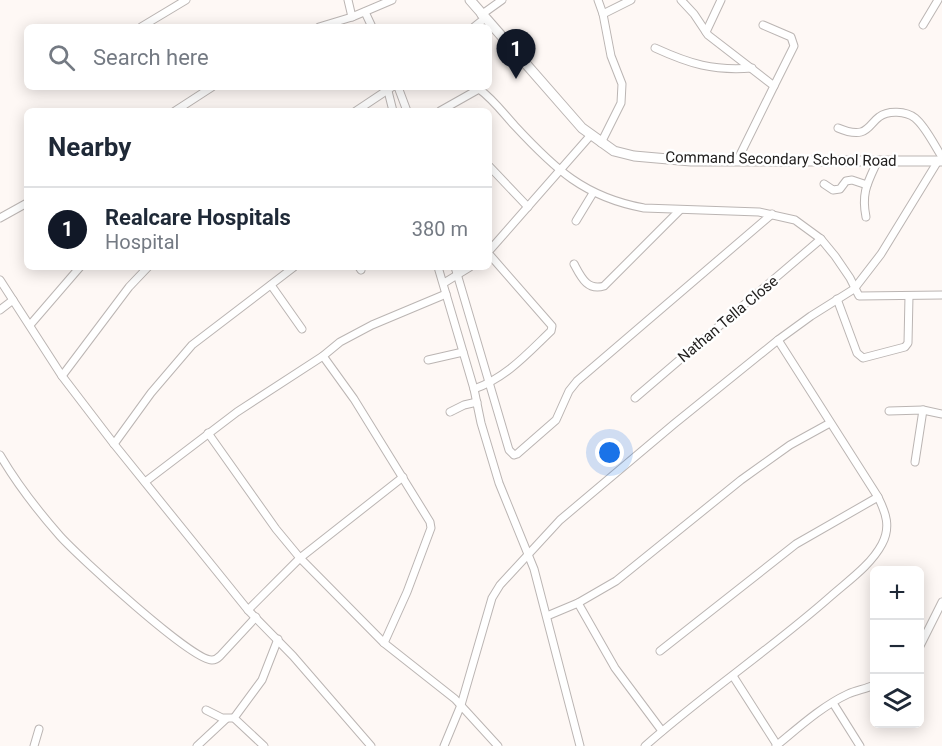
<!DOCTYPE html>
<html lang="en">
<head>
<meta charset="utf-8">
<style>
	body { margin:0; font-family:Roboto,sans-serif; background:#f2f2f3; color:#1f2937 }
	.controls { position:absolute; right:18px; bottom:18px; display:grid; overflow:hidden; border-radius:9px; box-shadow:0 3px 15px #0003 }
	.controls button { width:54px; height:54px; display:grid; place-items:center; padding:0; border:0; border-bottom:2px solid #e0e1e3; background:#fff; color:#1f2937; font:30px sans-serif }
	.you { position:absolute; left:610px; top:453px; width:21px; height:21px; margin:-15px; border:4px solid #fff; border-radius:50%; background:#1a73e8; box-shadow:0 0 0 9px #1a73e833 }
	.badge { display:grid; place-items:center; width:39px; height:39px; border-radius:50%; background:#111827; color:#fff; font-size:20px; font-weight:700 }
	.pin { position:absolute; translate:-50% -50px; filter:drop-shadow(0 2px 3px #0008) }
	.pin::after { content:''; position:absolute; top:32px; width:21px; height:18px; background:inherit; clip-path:polygon(0 0,100% 0,50% 100%) }
	.list { margin:0; padding:0; list-style:none }
	h2 { display:flex; justify-content:space-between; align-items:center; height:78px; margin:0; padding:0 24px; font-size:26px }
	h2 small { font-size:20px; font-weight:400; color:#747a83 }
	.list li { display:grid; grid-template-columns:39px 1fr auto; gap:18px; align-items:center; box-sizing:border-box; height:84px; padding:0 24px; border-top:2px solid #e0e1e3 }
	.list b { display:block; font-size:22px; white-space:nowrap }
	.list p { margin:0; font-size:20px; white-space:nowrap; color:#747a83 }
	.list em { font-size:20px; font-style:normal; color:#747a83 }
	.icon { flex:none; width:33px; height:33px; fill:none; stroke:currentColor; stroke-width:2; stroke-linecap:round; stroke-linejoin:round }
	.map { position:relative; flex:none; width:942px; height:746px; overflow:hidden }
	.search { position:absolute; background:#fff; box-shadow:0 3px 15px #0003; left:24px; top:24px; width:468px; height:66px; display:flex; align-items:center; gap:15px; box-sizing:border-box; padding:0 21px; border-radius:9px; color:#747a83; font-size:22px }
	.panel { position:absolute; background:#fff; box-shadow:0 3px 15px #0003; left:24px; top:108px; width:468px; height:162px; border-radius:9px }
	.map>svg:first-child { display:block }
	.lines { fill:none; stroke-linecap:round; stroke-linejoin:round }
	.minor-casing { stroke:#bbb5b3; stroke-width:9 }
	.secondary-casing { stroke:#bbb5b3; stroke-width:11 }
	.minor { stroke:#fff; stroke-width:7 }
	.secondary { stroke:#fff; stroke-width:9 }
	.labels { text-anchor:middle; stroke-width:5; stroke-linejoin:round; paint-order:stroke }
	.street-label { font-size:15px; fill:#22201f; stroke:#fff }
</style>
</head>
<body>
<div class="map">
<svg width="942" height="746" viewBox="0 0 942 746">
	<rect width="100%" height="100%" fill="#fef8f5"/>
	<g class="lines">
		<g class="minor-casing">
			<g id="minor">
				<path d="M 348,0 L 352,17"/>
				<path d="M 598,0 L 603,14 L 611,56 L 622,84 L 621,103 L 601,143"/>
				<path d="M 681,0 L 694,14 L 706,32"/>
				<path d="M 721,0 L 706,32 L 708,35 L 774,86 L 737,161"/>
				<path d="M 365,12 L 372,27"/>
				<path d="M 603,14 L 631,0"/>
				<path d="M 481,15 L 502,0"/>
				<path d="M 763,25 L 791,37 L 794,46 L 774,86"/>
				<path d="M 923,25 L 938,0"/>
				<path d="M 141,27 L 186,0"/>
				<path d="M 319,27 L 352,17 L 392,0"/>
				<path d="M 474,27 L 484,19"/>
				<path d="M 655,48 C 690,64 713,71 752,68"/>
				<path d="M 398,87 L 407,111"/>
				<path d="M 388,91 L 393,111"/>
				<path d="M 175,111 L 212,87"/>
				<path d="M 356,111 L 392,87"/>
				<path d="M 440,111 L 479,89 C 493,99 503,113 515,126 C 555,169 584,197 644,208 L 759,212 L 795,220 L 821,239 L 835,256 L 850,278 L 859,296 L 942,295"/>
				<path d="M 838,128 C 845,131 853,134 861,132 C 869,130 872,122 879,117 C 888,110 906,111 915,118 C 926,127 934,145 942,157"/>
				<path d="M 489,166 L 528,207"/>
				<path d="M 824,184 L 833,190 L 840,189 L 846,181 L 852,180 L 867,185"/>
				<path d="M 866,217 C 861,192 868,182 878,160"/>
				<path d="M 0,218 L 27,203"/>
				<path d="M 576,221 L 593,193"/>
				<path d="M 489,251 L 590,136"/>
				<path d="M 574,264 C 581,277 587,291 604,286 L 680,210"/>
				<path d="M 359,267 L 361,270"/>
				<path d="M 438,267 L 474,389 L 481,423 L 499,483 L 534,569 L 580,746"/>
				<path d="M 455,267 L 509,450 L 514,455 L 517,454 L 556,420 L 569,391 L 577,381 L 772,214"/>
				<path d="M 0,280 L 62,376 L 114,444 L 248,610 L 293,656 L 371,746"/>
				<path d="M 444,283 L 470,267"/>
				<path d="M 271,285 L 302,329"/>
				<path d="M 837,299 L 857,353 L 863,358 L 905,347 L 908,343 L 909,296"/>
				<path d="M 0,310 L 13,300"/>
				<path d="M 30,325 L 80,267"/>
				<path d="M 323,356 L 354,399 L 430,522 L 431,528 L 407,592 L 384,643"/>
				<path d="M 428,360 L 463,352"/>
				<path d="M 62,376 L 129,287 L 148,267"/>
				<path d="M 474,389 C 506,378 528,353 551,331 L 552,326 L 489,254"/>
				<path d="M 635,398 L 821,239"/>
				<path d="M 889,411 L 923,410 L 942,414"/>
				<path d="M 450,412 L 464,405 L 477,402"/>
				<path d="M 208,433 L 276,529 L 300,558 L 384,643 L 455,699 L 498,746"/>
				<path d="M 114,444 L 151,393 L 192,345 L 294,267"/>
				<path d="M 0,455 C 17,484 38,511 60,536 C 78,556 192,661 212,660 C 215,660 218,658 220,656 L 256,617"/>
				<path d="M 915,462 L 923,410"/>
				<path d="M 145,482 L 237,412 L 323,356 L 340,342 L 372,325 L 446,294"/>
				<path d="M 578,603 L 615,668 L 662,731"/>
				<path d="M 248,610 L 300,558 L 403,477"/>
				<path d="M 547,616 L 578,603 L 616,581 L 741,480 L 790,445 L 830,423"/>
				<path d="M 920,646 L 942,602"/>
				<path d="M 660,651 L 796,544 L 878,497"/>
				<path d="M 733,676 L 777,745"/>
				<path d="M 833,703 L 860,746"/>
				<path d="M 206,710 L 222,718 L 234,718 L 264,746"/>
				<path d="M 234,718 L 262,680 L 278,639"/>
				<path d="M 34,746 L 39,729"/>
				<path d="M 197,746 L 226,719"/>
				<path d="M 444,746 L 461,705 L 492,598 L 500,585 L 560,520 L 674,424 L 778,340 L 811,316 L 854,289 L 881,254 L 938,161"/>
				<path d="M 645,746 C 705,693 771,649 831,596 C 848,581 871,565 882,544 C 891,527 886,513 878,497 L 778,340"/>
				<path d="M 776,746 C 798,728 822,706 848,694 C 857,690 866,689 874,685"/>
			</g>
		</g>
		<g class="secondary-casing">
			<path id="secondary" d="M 470,0 L 582,128 L 614,151 L 634,156 L 691,161 L 942,161"/>
		</g>
		<use href="#minor" class="minor"/>
		<use href="#secondary" class="secondary"/>
	</g>
	<g class="labels">
		<g class="street-label">
			<text transform="translate(781 159) rotate(1)" y="5">Command Secondary School Road</text>
			<text transform="translate(728 319) rotate(-40)" y="5">Nathan Tella Close</text>
		</g>
	</g>
</svg>
<div class="controls">
<button>+</button>
<button>−</button>
<button><svg class="icon" aria-label="layers" viewBox="0 0 24 24"><path d="M12 4l9 5-9 5-9-5zM3 14l9 5 9-5"/></svg></button>
</div>
<div class="you"></div>
<div class="pin badge" style="left:516px;top:79px">1</div>
<div class="search"><svg class="icon" aria-label="search" viewBox="0 0 24 24"><circle cx="10" cy="10" r="6"/><path d="M15 15l6 6"/></svg>Search here</div>
<section class="panel">
<h2>Nearby<small></small></h2>
<ul class="list">
<li><span class="badge">1</span><div><b>Realcare Hospitals</b><p>Hospital</p></div><em>380 m</em></li>
</ul>
</section>
</div>
</body>
</html>
